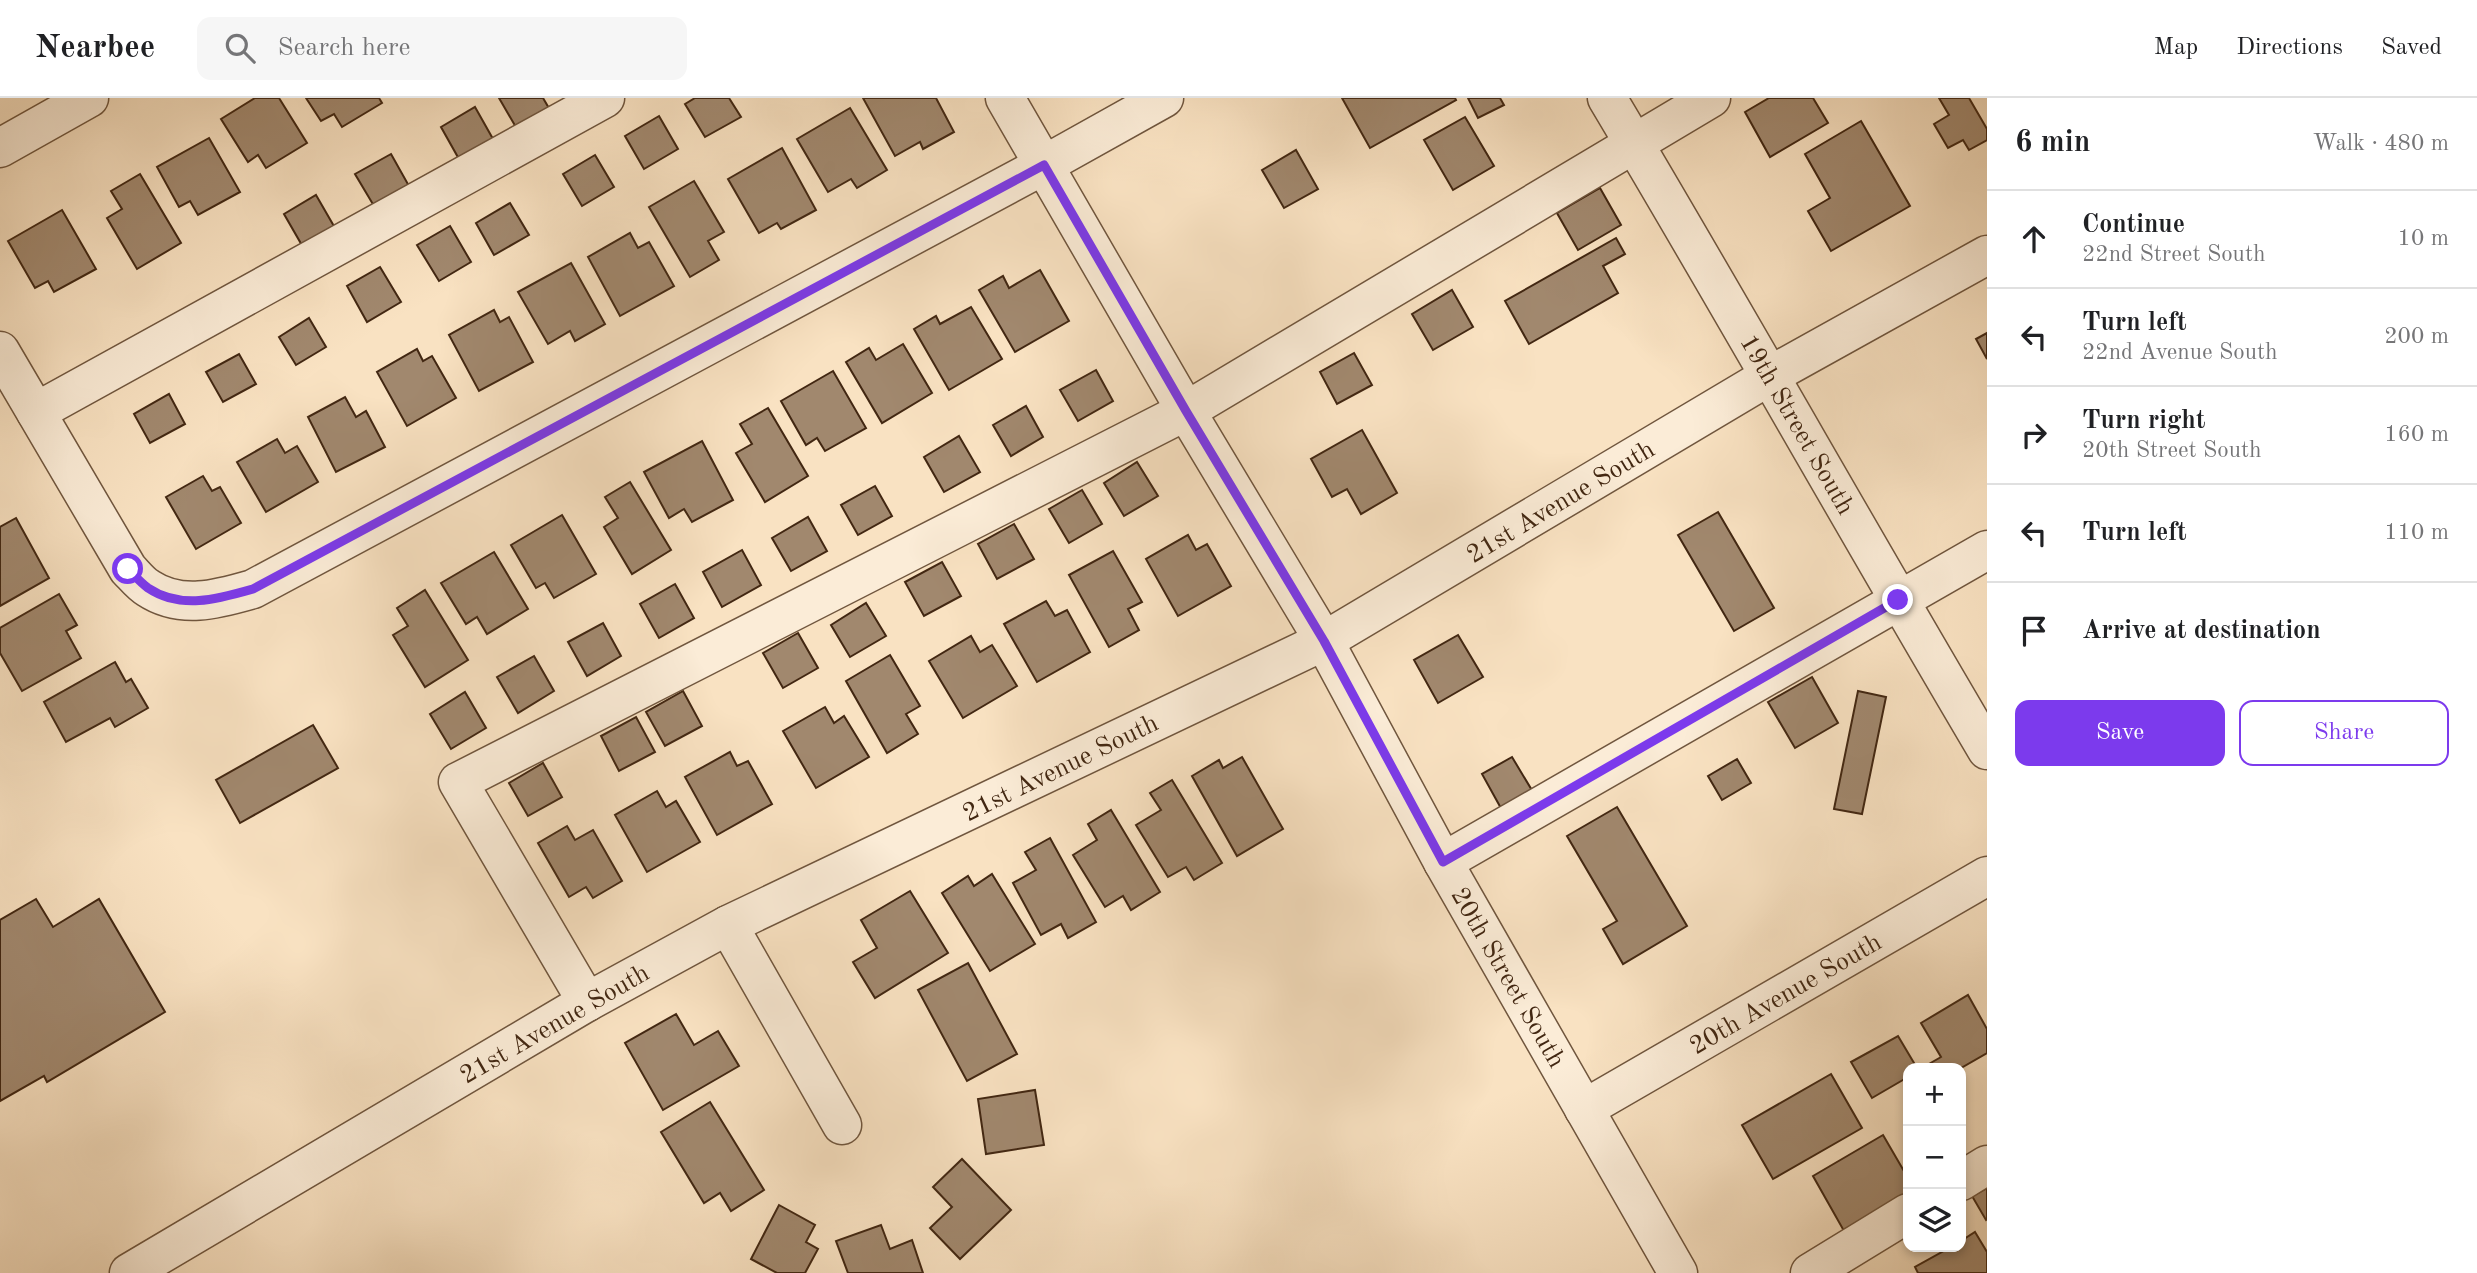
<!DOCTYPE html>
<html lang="en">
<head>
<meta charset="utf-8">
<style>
	body { margin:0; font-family:"Old Standard TT",serif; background:#f6f6f6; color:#202124 }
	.controls { position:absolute; right:21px; bottom:21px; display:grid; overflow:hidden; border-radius:14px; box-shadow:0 4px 10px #0003 }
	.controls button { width:63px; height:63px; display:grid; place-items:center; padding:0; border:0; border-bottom:2px solid #e0e0e0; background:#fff; color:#202124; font:35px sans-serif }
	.stop { position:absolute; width:21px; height:21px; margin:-16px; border:5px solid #7c3aed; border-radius:50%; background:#fff }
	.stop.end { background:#7c3aed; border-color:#fff; box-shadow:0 2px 7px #0008 }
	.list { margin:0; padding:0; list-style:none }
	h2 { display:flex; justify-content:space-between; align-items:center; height:91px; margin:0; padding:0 28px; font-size:30px }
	h2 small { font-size:23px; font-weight:400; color:#757577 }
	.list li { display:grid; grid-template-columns:46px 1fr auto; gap:21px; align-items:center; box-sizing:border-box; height:98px; padding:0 28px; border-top:2px solid #e0e0e0 }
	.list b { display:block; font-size:26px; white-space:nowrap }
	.list p { margin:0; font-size:23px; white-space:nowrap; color:#757577 }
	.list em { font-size:23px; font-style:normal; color:#757577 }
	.actions { display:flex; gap:14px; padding:21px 28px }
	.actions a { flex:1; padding:16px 0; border:2px solid #7c3aed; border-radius:14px; text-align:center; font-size:24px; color:#7c3aed }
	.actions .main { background:#7c3aed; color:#fff }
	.icon { flex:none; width:38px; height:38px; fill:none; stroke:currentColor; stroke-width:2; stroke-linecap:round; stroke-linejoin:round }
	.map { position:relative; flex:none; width:1987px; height:1175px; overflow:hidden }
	header { display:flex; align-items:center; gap:42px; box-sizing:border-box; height:98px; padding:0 35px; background:#fff; border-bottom:2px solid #e0e0e0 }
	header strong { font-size:33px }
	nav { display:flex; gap:38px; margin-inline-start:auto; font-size:24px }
	.search { width:490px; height:63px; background:#f6f6f6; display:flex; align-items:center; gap:18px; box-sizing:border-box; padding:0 24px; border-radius:14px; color:#757577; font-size:26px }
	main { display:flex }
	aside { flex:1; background:#fff }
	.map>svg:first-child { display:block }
	.building { fill:#a1886e; stroke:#422712; stroke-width:2 }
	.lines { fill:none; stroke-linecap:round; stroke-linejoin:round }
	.minor-casing { stroke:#70563e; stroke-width:41 }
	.minor { stroke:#fbecd7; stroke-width:38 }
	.route { stroke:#7c3aed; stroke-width:9 }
	.labels { text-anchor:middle; stroke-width:5; stroke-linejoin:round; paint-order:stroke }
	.street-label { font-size:26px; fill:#422712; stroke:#fbecd7 }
</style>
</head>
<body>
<header>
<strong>Nearbee</strong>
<div class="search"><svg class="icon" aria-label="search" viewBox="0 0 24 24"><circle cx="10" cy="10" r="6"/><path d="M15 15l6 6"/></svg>Search here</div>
<nav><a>Map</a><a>Directions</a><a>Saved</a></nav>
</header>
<main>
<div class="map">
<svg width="1987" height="1175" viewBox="0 0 1987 1175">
	<rect width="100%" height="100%" fill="#f9e2c2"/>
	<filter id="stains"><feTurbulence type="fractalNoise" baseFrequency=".00286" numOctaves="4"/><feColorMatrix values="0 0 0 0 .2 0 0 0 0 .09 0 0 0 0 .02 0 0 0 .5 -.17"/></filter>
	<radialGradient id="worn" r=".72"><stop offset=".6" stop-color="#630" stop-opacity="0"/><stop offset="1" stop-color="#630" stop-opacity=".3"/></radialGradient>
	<g class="building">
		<path d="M 255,0 L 279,0 L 307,45 L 266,70 L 258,57 L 248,64 L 221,21 Z"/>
		<path d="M 306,0 L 379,0 L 382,5 L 342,29 L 334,16 L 321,23 Z"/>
		<path d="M 499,0 L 543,0 L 550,12 L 517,31 Z"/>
		<path d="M 695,0 L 729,0 L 741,19 L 705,39 L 685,6 Z"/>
		<path d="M 863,0 L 936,0 L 954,34 L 923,51 L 920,44 L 895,58 Z"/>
		<path d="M 1342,0 L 1455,0 L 1456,2 L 1370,50 Z"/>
		<path d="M 1468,0 L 1500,0 L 1504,7 L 1478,20 Z"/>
		<path d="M 1769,0 L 1813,0 L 1828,25 L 1770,59 L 1745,14 Z"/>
		<path d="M 1939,0 L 1969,0 L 1987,31 L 1987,42 L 1969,52 L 1963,42 L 1948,50 L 1934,26 L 1949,17 Z"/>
		<path d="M 475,9 L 493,41 L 459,61 L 441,29 Z"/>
		<path d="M 850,10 L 887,72 L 857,90 L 851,81 L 828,94 L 797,41 Z"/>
		<path d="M 659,18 L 678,51 L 644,71 L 625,38 Z"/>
		<path d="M 1465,19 L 1494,68 L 1453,92 L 1424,42 Z"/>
		<path d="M 1861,23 L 1910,108 L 1831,153 L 1808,113 L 1830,100 L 1805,56 Z"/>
		<path d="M 209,40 L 240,94 L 198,117 L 190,103 L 179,109 L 157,69 Z"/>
		<path d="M 782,50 L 816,112 L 781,131 L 777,125 L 759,135 L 728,81 Z"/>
		<path d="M 1296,52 L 1318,91 L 1284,110 L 1262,72 Z"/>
		<path d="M 391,56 L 409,88 L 374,108 L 355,76 Z"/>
		<path d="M 595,57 L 614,89 L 582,108 L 563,76 Z"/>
		<path d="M 140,76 L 181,145 L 137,171 L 107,120 L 122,111 L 111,93 Z"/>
		<path d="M 694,83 L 724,134 L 708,143 L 719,162 L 690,179 L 649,109 Z"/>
		<path d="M 1600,90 L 1621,127 L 1578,152 L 1557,115 Z"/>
		<path d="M 316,97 L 335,130 L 303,149 L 284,116 Z"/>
		<path d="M 510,105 L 529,137 L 494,157 L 476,125 Z"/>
		<path d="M 62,112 L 96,171 L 54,194 L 48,183 L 35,190 L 8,143 Z"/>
		<path d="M 450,128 L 471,164 L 439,183 L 417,147 Z"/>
		<path d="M 630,135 L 638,150 L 649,144 L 674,188 L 620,218 L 588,159 Z"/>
		<path d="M 1616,140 L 1625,156 L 1603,168 L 1618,195 L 1529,246 L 1505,203 Z"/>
		<path d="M 571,165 L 605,226 L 575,243 L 570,233 L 548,246 L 518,194 Z"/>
		<path d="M 380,169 L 401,204 L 367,224 L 347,188 Z"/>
		<path d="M 1040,172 L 1069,223 L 1015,254 L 979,192 L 1003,178 L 1009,190 Z"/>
		<path d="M 1452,192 L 1473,229 L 1433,252 L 1412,216 Z"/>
		<path d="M 971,209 L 1002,261 L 949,292 L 914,231 L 936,218 L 940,226 Z"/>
		<path d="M 494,212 L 500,224 L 509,219 L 533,264 L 479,293 L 449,237 Z"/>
		<path d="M 309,220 L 326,249 L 296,267 L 279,239 Z"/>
		<path d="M 1987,235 L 1987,261 L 1976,241 Z"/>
		<path d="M 903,246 L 932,295 L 882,325 L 846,264 L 869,250 L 876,262 Z"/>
		<path d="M 417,251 L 423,263 L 432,258 L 456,300 L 407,328 L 377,274 Z"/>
		<path d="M 1354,255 L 1372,287 L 1337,306 L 1320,274 Z"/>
		<path d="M 239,256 L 256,286 L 223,304 L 206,274 Z"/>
		<path d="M 1096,272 L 1113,303 L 1078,323 L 1060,292 Z"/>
		<path d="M 833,273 L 866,330 L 825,353 L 817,340 L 806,347 L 781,303 Z"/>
		<path d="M 169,296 L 185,326 L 150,345 L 134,316 Z"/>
		<path d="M 345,299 L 356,319 L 366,313 L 385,349 L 336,374 L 308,319 Z"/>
		<path d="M 1026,308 L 1043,339 L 1011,358 L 993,327 Z"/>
		<path d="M 768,310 L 808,378 L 765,404 L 736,355 L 752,346 L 740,326 Z"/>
		<path d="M 1362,332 L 1397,395 L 1361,416 L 1347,391 L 1332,399 L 1311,361 Z"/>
		<path d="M 959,338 L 980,374 L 944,394 L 924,359 Z"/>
		<path d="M 277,341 L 285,355 L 297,348 L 318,384 L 266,414 L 237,364 Z"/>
		<path d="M 702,343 L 733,402 L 692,424 L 684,411 L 669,420 L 644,374 Z"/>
		<path d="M 1137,364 L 1158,398 L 1124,418 L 1104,385 Z"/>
		<path d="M 203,378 L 212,393 L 220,389 L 241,425 L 196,451 L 166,399 Z"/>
		<path d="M 630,384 L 671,452 L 632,476 L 604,429 L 618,420 L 605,399 Z"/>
		<path d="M 875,388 L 892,418 L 858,437 L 841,407 Z"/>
		<path d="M 1082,392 L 1102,426 L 1069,445 L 1049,411 Z"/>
		<path d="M 1718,414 L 1774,510 L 1734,533 L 1678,437 Z"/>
		<path d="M 562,417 L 596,476 L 554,500 L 545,485 L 536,490 L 511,447 Z"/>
		<path d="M 808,419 L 827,453 L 791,473 L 772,440 Z"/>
		<path d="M 16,420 L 49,480 L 0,508 L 0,429 Z"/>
		<path d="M 1014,426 L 1034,461 L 997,481 L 978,446 Z"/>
		<path d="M 1188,437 L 1196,452 L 1207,446 L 1231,488 L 1178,518 L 1146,461 Z"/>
		<path d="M 742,452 L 761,487 L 722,509 L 703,474 Z"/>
		<path d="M 1113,453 L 1142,504 L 1128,511 L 1139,532 L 1109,549 L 1069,477 Z"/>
		<path d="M 494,454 L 528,511 L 487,536 L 477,519 L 466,526 L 441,485 Z"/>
		<path d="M 942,464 L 961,498 L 924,518 L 905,484 Z"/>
		<path d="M 675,486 L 694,520 L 659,540 L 640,506 Z"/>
		<path d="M 425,492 L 468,562 L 425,589 L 393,537 L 408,528 L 397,510 Z"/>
		<path d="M 59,496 L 77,527 L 66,533 L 81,560 L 22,593 L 0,555 L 0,530 Z"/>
		<path d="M 1046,503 L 1055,518 L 1067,512 L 1090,554 L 1037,584 L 1004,526 Z"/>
		<path d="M 866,505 L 886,538 L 850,559 L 831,527 Z"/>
		<path d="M 603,525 L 621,558 L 587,578 L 568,544 Z"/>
		<path d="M 798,535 L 818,570 L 783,590 L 763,555 Z"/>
		<path d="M 1458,537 L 1483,579 L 1438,605 L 1414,562 Z"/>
		<path d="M 971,538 L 980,554 L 992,547 L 1017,588 L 963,620 L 929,563 Z"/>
		<path d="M 890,557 L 920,608 L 906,616 L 918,636 L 887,655 L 846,583 Z"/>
		<path d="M 534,558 L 554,593 L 518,615 L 497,579 Z"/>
		<path d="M 115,564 L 126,584 L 131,581 L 148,610 L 115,629 L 110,620 L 66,644 L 44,604 Z"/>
		<path d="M 1812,579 L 1838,625 L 1795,650 L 1768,604 Z"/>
		<path d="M 683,593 L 702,628 L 665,648 L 646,614 Z"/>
		<path d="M 1858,593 L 1886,599 L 1862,716 L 1834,711 Z"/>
		<path d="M 465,594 L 486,630 L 451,651 L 430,616 Z"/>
		<path d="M 825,609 L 834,625 L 844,618 L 869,659 L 816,690 L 783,633 Z"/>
		<path d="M 636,619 L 655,654 L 619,673 L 601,638 Z"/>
		<path d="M 313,627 L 338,670 L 240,725 L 216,682 Z"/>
		<path d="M 730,654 L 737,668 L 748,663 L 772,706 L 717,737 L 685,679 Z"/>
		<path d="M 1242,659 L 1283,731 L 1237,758 L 1192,678 L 1219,662 L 1223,670 Z"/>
		<path d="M 1512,659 L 1533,694 L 1502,712 L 1482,676 Z"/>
		<path d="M 1737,661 L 1751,685 L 1722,702 L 1708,678 Z"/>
		<path d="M 543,665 L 562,699 L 528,718 L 509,685 Z"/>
		<path d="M 1172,682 L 1222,765 L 1194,782 L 1186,769 L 1168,779 L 1136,727 L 1161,712 L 1150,695 Z"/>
		<path d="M 657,693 L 666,709 L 676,703 L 700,744 L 647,774 L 615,717 Z"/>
		<path d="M 1617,709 L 1687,828 L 1623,866 L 1603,831 L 1617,823 L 1567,738 Z"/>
		<path d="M 1111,712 L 1160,794 L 1131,812 L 1123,798 L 1105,809 L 1073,757 L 1097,742 L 1088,726 Z"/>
		<path d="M 567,728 L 575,742 L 593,732 L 622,783 L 593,800 L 586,789 L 569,799 L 538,745 Z"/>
		<path d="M 1050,740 L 1096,824 L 1068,840 L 1061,826 L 1041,837 L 1013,785 L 1036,772 L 1025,754 Z"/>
		<path d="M 992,776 L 1035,846 L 990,873 L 942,795 L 968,778 L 974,788 Z"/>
		<path d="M 910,793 L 948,855 L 875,900 L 853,864 L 877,850 L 861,822 Z"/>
		<path d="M 36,801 L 53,829 L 99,801 L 165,914 L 47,984 L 44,978 L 0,1003 L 0,822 Z"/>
		<path d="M 968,865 L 1017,956 L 967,983 L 918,892 Z"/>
		<path d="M 1968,897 L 1987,931 L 1987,955 L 1961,970 L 1922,970 L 1941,959 L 1921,925 Z"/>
		<path d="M 676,916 L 694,947 L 718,933 L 739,968 L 663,1012 L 625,945 Z"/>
		<path d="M 1898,938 L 1917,970 L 1908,970 L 1908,979 L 1872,1000 L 1851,964 Z"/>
		<path d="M 1831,976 L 1862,1030 L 1773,1081 L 1742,1027 Z"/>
		<path d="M 1035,992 L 1044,1047 L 986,1056 L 978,1001 Z"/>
		<path d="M 710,1004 L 764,1092 L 731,1113 L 720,1095 L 704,1105 L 661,1034 Z"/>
		<path d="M 1883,1037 L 1908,1080 L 1908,1096 L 1844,1133 L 1813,1078 Z"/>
		<path d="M 962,1061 L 1011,1112 L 960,1161 L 930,1130 L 952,1109 L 933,1089 Z"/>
		<path d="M 1987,1090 L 1987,1121 L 1986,1122 L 1972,1098 Z"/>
		<path d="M 779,1107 L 815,1127 L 806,1144 L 818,1151 L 805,1175 L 777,1175 L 751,1161 Z"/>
		<path d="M 881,1127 L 890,1151 L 912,1142 L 923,1175 L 848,1175 L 836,1143 Z"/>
		<path d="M 1975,1134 L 1987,1154 L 1987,1175 L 1918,1175 L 1915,1169 L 1951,1149 L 1961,1149 L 1961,1143 Z"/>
	</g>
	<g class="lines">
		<g class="minor-casing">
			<g id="minor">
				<path d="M 1005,0 L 1186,313 L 1324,543 L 1443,764 L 1678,1175"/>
				<path d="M 1607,0 C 1736,216 1859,436 1987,652"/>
				<path d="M 0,50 L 89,0"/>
				<path d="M 0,253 L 128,471 C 134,477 141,486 148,490 C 181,512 218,501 253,491 L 1044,67 L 1164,0"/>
				<path d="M 36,314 L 605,0"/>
				<path d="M 1443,764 L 1987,452"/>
				<path d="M 728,827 L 842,1027"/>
				<path d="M 587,904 L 458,684 L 1186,313 L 1711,0"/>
				<path d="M 1584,1011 L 1987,778"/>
				<path d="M 1961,1083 L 1987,1067"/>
				<path d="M 129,1175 L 587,904 L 728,827 L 1324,543 L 1771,277 L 1987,157"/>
				<path d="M 1810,1175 L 1908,1115"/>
			</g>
		</g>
		<use href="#minor" class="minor"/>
	</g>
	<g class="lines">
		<path class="route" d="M 128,471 C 134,477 141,485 148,490 C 181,512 218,501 253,491 L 1044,67 L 1186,313 L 1324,543 L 1443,764 L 1898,502"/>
	</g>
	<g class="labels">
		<g class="street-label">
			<text transform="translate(1798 326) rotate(60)" y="9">19th Street South</text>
			<text transform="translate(1560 403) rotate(-31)" y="9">21st Avenue South</text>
			<text transform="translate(1060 669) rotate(-26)" y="9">21st Avenue South</text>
			<text transform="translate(1509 879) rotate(60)" y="9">20th Street South</text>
			<text transform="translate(1785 895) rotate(-30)" y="9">20th Avenue South</text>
			<text transform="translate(554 925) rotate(-30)" y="9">21st Avenue South</text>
		</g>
	</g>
	<rect width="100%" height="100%" filter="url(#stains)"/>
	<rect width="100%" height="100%" fill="url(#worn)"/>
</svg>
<div class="controls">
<button>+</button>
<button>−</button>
<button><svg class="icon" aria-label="layers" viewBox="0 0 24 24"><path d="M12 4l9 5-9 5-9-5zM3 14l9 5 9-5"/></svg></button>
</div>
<div class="stop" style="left:128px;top:471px"></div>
<div class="stop end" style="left:1898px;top:502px"></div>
</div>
<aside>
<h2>6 min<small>Walk · 480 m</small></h2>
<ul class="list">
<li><svg class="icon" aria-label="ahead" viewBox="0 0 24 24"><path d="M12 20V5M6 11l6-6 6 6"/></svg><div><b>Continue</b><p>22nd Street South</p></div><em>10 m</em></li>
<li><svg class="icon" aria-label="left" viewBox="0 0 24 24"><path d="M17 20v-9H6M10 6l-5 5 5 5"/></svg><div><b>Turn left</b><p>22nd Avenue South</p></div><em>200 m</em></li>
<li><svg class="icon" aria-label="right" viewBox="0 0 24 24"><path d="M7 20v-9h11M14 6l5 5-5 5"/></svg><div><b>Turn right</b><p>20th Street South</p></div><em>160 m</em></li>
<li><svg class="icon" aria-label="left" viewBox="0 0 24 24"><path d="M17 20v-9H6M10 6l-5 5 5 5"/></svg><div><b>Turn left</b></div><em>110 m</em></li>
<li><svg class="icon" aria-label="arrive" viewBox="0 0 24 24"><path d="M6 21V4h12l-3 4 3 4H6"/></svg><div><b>Arrive at destination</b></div></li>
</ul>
<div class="actions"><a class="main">Save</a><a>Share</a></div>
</aside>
</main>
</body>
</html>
